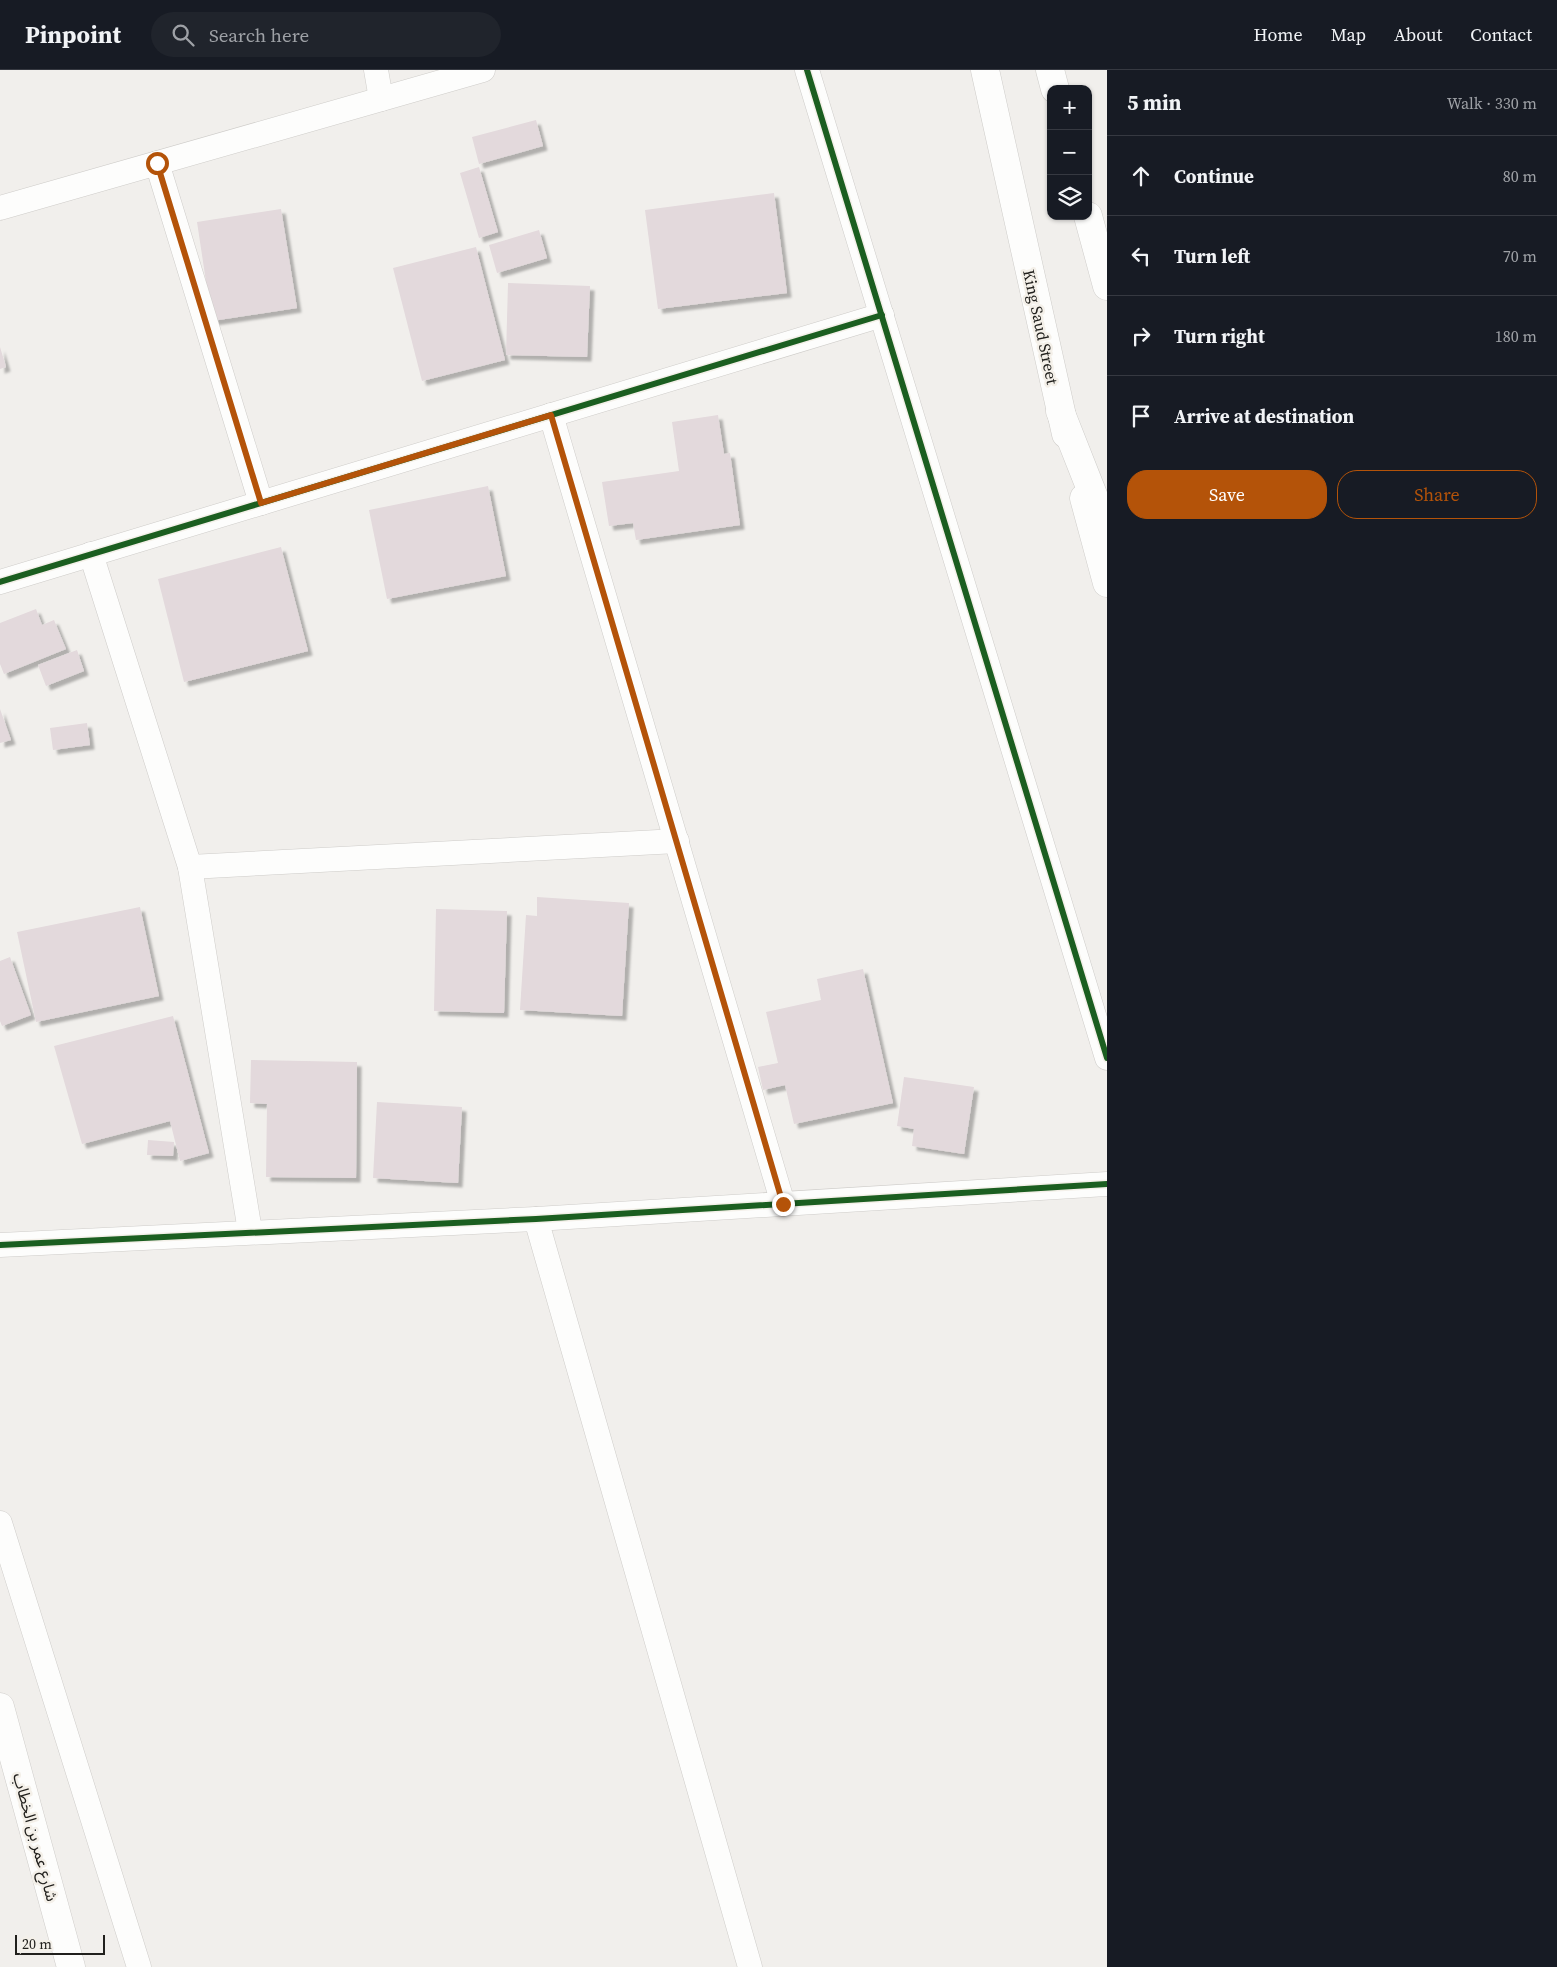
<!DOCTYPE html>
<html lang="en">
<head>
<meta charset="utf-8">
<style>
	body { margin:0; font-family:"Source Serif 4","Noto Sans Arabic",serif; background:#20242c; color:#f1f3f6 }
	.controls { position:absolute; right:15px; top:15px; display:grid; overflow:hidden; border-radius:10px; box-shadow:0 1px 4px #0004 }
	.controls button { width:45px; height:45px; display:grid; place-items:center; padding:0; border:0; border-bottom:1px solid #363941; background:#171b24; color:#f1f3f6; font:25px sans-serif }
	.scale { position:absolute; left:15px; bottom:12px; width:90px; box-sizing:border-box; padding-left:5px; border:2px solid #21201d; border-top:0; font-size:14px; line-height:18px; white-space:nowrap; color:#21201d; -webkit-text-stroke:4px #f4f0e9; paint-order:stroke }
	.stop { position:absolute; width:15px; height:15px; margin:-11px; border:4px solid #b45309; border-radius:50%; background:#fff }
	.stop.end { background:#b45309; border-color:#fff; box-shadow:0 1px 5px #0008 }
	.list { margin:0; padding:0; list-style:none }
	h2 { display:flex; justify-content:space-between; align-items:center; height:65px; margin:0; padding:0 20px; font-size:21px }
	h2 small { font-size:16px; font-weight:400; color:#9ea1a6 }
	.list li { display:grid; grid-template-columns:32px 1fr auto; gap:15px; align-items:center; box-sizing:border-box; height:80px; padding:0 20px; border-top:1px solid #363941 }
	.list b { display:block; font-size:19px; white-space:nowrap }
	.list em { font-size:16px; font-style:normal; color:#9ea1a6 }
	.actions { display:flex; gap:10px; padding:15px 20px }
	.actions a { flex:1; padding:11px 0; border:1px solid #b45309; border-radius:20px; text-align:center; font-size:18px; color:#b45309 }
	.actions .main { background:#b45309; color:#fff }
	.icon { flex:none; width:28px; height:28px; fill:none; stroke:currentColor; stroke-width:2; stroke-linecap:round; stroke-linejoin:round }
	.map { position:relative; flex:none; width:1107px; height:1897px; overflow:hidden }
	header { display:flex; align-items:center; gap:30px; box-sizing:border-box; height:70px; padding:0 25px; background:#171b24; border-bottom:1px solid #363941 }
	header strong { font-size:24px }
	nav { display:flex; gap:28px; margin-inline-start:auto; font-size:18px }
	.search { width:350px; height:45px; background:#20242c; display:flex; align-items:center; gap:12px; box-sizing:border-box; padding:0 18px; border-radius:28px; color:#9ea1a6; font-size:19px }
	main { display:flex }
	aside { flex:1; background:#171b24 }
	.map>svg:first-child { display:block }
	.building { fill:#e3d9dc; filter:url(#shadow) }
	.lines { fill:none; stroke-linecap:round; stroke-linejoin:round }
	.minor-casing { stroke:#ceccc9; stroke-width:25 }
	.primary-casing { stroke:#ceccc9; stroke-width:29 }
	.motorway-casing { stroke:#ceccc9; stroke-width:29 }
	.minor { stroke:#fdfdfc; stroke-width:24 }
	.primary { stroke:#fdfdfc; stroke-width:28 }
	.motorway { stroke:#fdfdfc; stroke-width:28 }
	.cycleway-casing { stroke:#f4f0e9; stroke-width:9 }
	.cycleway { stroke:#1b5e20; stroke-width:6 }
	.route { stroke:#b45309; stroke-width:6 }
	.labels { text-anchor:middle; stroke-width:5; stroke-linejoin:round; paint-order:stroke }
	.street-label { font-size:16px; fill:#21201d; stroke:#f4f0e9 }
</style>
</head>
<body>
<header>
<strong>Pinpoint</strong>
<div class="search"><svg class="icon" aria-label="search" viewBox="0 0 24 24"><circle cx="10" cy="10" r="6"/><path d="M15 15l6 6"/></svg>Search here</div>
<nav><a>Home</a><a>Map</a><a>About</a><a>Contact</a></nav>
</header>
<main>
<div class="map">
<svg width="1107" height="1897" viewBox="0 0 1107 1897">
	<defs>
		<filter id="shadow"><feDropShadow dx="4.5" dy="4.5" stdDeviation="1" flood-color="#0004"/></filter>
	</defs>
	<rect width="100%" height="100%" fill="#f1efec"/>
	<g class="building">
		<path d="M 536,50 L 543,76 L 479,94 L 472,67 Z"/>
		<path d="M 479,97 L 498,162 L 479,168 L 460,103 Z"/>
		<path d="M 774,123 L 787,223 L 658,239 L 645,140 Z"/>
		<path d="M 281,139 L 297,238 L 212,251 L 197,152 Z"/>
		<path d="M 539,160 L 547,188 L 497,203 L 489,175 Z"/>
		<path d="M 476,177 L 505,290 L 422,311 L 393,198 Z"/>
		<path d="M 508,213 L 590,216 L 587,287 L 506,285 Z"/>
		<path d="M 0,277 L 6,297 L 0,299 Z"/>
		<path d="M 718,345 L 724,384 L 730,383 L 740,455 L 636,470 L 633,453 L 609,456 L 602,412 L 679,401 L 672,352 Z"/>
		<path d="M 488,416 L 506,506 L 387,529 L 369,440 Z"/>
		<path d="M 281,477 L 308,581 L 184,612 L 158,509 Z"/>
		<path d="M 36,539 L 42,555 L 54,550 L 66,579 L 4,604 L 0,594 L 0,553 Z"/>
		<path d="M 77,580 L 84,601 L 46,616 L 38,595 Z"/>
		<path d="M 0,639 L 11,670 L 0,673 Z"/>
		<path d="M 87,653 L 90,675 L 53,680 L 50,658 Z"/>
		<path d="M 537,827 L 629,833 L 622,946 L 520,940 L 526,845 L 537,846 Z"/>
		<path d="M 140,837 L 159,926 L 36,952 L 17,862 Z"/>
		<path d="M 436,839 L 507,841 L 504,943 L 434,941 Z"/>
		<path d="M 10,887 L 31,945 L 2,956 L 0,951 L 0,891 Z"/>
		<path d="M 863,899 L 893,1033 L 794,1054 L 785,1015 L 763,1020 L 758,997 L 778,993 L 766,942 L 821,930 L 817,909 Z"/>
		<path d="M 173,946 L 209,1083 L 180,1091 L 170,1051 L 82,1074 L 54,976 Z"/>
		<path d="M 251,990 L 357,992 L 356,1108 L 266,1107 L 267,1034 L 250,1033 Z"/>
		<path d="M 904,1007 L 974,1017 L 964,1084 L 912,1076 L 914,1059 L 897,1056 Z"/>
		<path d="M 377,1032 L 462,1037 L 458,1113 L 373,1108 Z"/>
		<path d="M 148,1070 L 174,1072 L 173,1086 L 147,1085 Z"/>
	</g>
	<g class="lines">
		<g class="minor-casing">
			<g id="minor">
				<path d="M 376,0 L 381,29"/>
				<path d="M 807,0 L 1107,988"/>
				<path d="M 157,93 L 261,433"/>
				<path d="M 0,138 L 483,0"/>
				<path d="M 551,345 L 783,1134"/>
				<path d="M 91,484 L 190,797 L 250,1161"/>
				<path d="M 0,512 L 882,245"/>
				<path d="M 190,797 L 677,771"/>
				<path d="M 536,1149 L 750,1897"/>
				<path d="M 0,1175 L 536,1149 L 1107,1114"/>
				<path d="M 0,1453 L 139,1897"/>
			</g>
		</g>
		<g class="primary-casing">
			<g id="primary">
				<path d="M 985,0 L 1066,364"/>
				<path d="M 1084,428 L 1107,513"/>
				<path d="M 0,1637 L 71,1897"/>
			</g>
		</g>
		<g class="motorway-casing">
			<g id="motorway">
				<path d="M 1050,0 L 1055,19"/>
				<path d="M 1088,146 L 1107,216"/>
				<path d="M 1060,341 L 1107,460"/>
			</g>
		</g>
		<use href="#minor" class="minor"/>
		<use href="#primary" class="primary"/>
		<use href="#motorway" class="motorway"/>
		<g class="cycleway-casing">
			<g id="cycleway">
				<path d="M 807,0 L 1107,988"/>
				<path d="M 0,512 L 882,245"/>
				<path d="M 0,1175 L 536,1149 L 1107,1114"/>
			</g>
		</g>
		<use href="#cycleway" class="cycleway"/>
	</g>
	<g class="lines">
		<path class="route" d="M 157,93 L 261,433 L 551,345 L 783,1134"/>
	</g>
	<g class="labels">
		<g class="street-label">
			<text transform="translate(1041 257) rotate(78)" y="6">King Saud Street</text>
			<text transform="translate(36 1767) rotate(75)" y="6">شارع عمر بن الخطاب</text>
		</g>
	</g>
</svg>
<div class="controls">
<button>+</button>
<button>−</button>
<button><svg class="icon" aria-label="layers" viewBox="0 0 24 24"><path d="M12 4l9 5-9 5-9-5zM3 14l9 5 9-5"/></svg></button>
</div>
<div class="scale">20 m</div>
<div class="stop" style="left:157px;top:93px"></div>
<div class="stop end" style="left:783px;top:1134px"></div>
</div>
<aside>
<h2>5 min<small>Walk · 330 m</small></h2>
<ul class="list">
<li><svg class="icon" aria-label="ahead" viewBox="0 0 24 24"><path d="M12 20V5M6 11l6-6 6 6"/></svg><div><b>Continue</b></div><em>80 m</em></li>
<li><svg class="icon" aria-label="left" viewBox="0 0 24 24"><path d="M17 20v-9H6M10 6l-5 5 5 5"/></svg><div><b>Turn left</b></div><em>70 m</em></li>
<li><svg class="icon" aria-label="right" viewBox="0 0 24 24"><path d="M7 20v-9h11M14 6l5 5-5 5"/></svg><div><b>Turn right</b></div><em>180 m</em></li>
<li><svg class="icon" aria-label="arrive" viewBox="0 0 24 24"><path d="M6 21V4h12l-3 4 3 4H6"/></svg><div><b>Arrive at destination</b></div></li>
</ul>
<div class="actions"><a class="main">Save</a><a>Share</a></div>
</aside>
</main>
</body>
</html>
